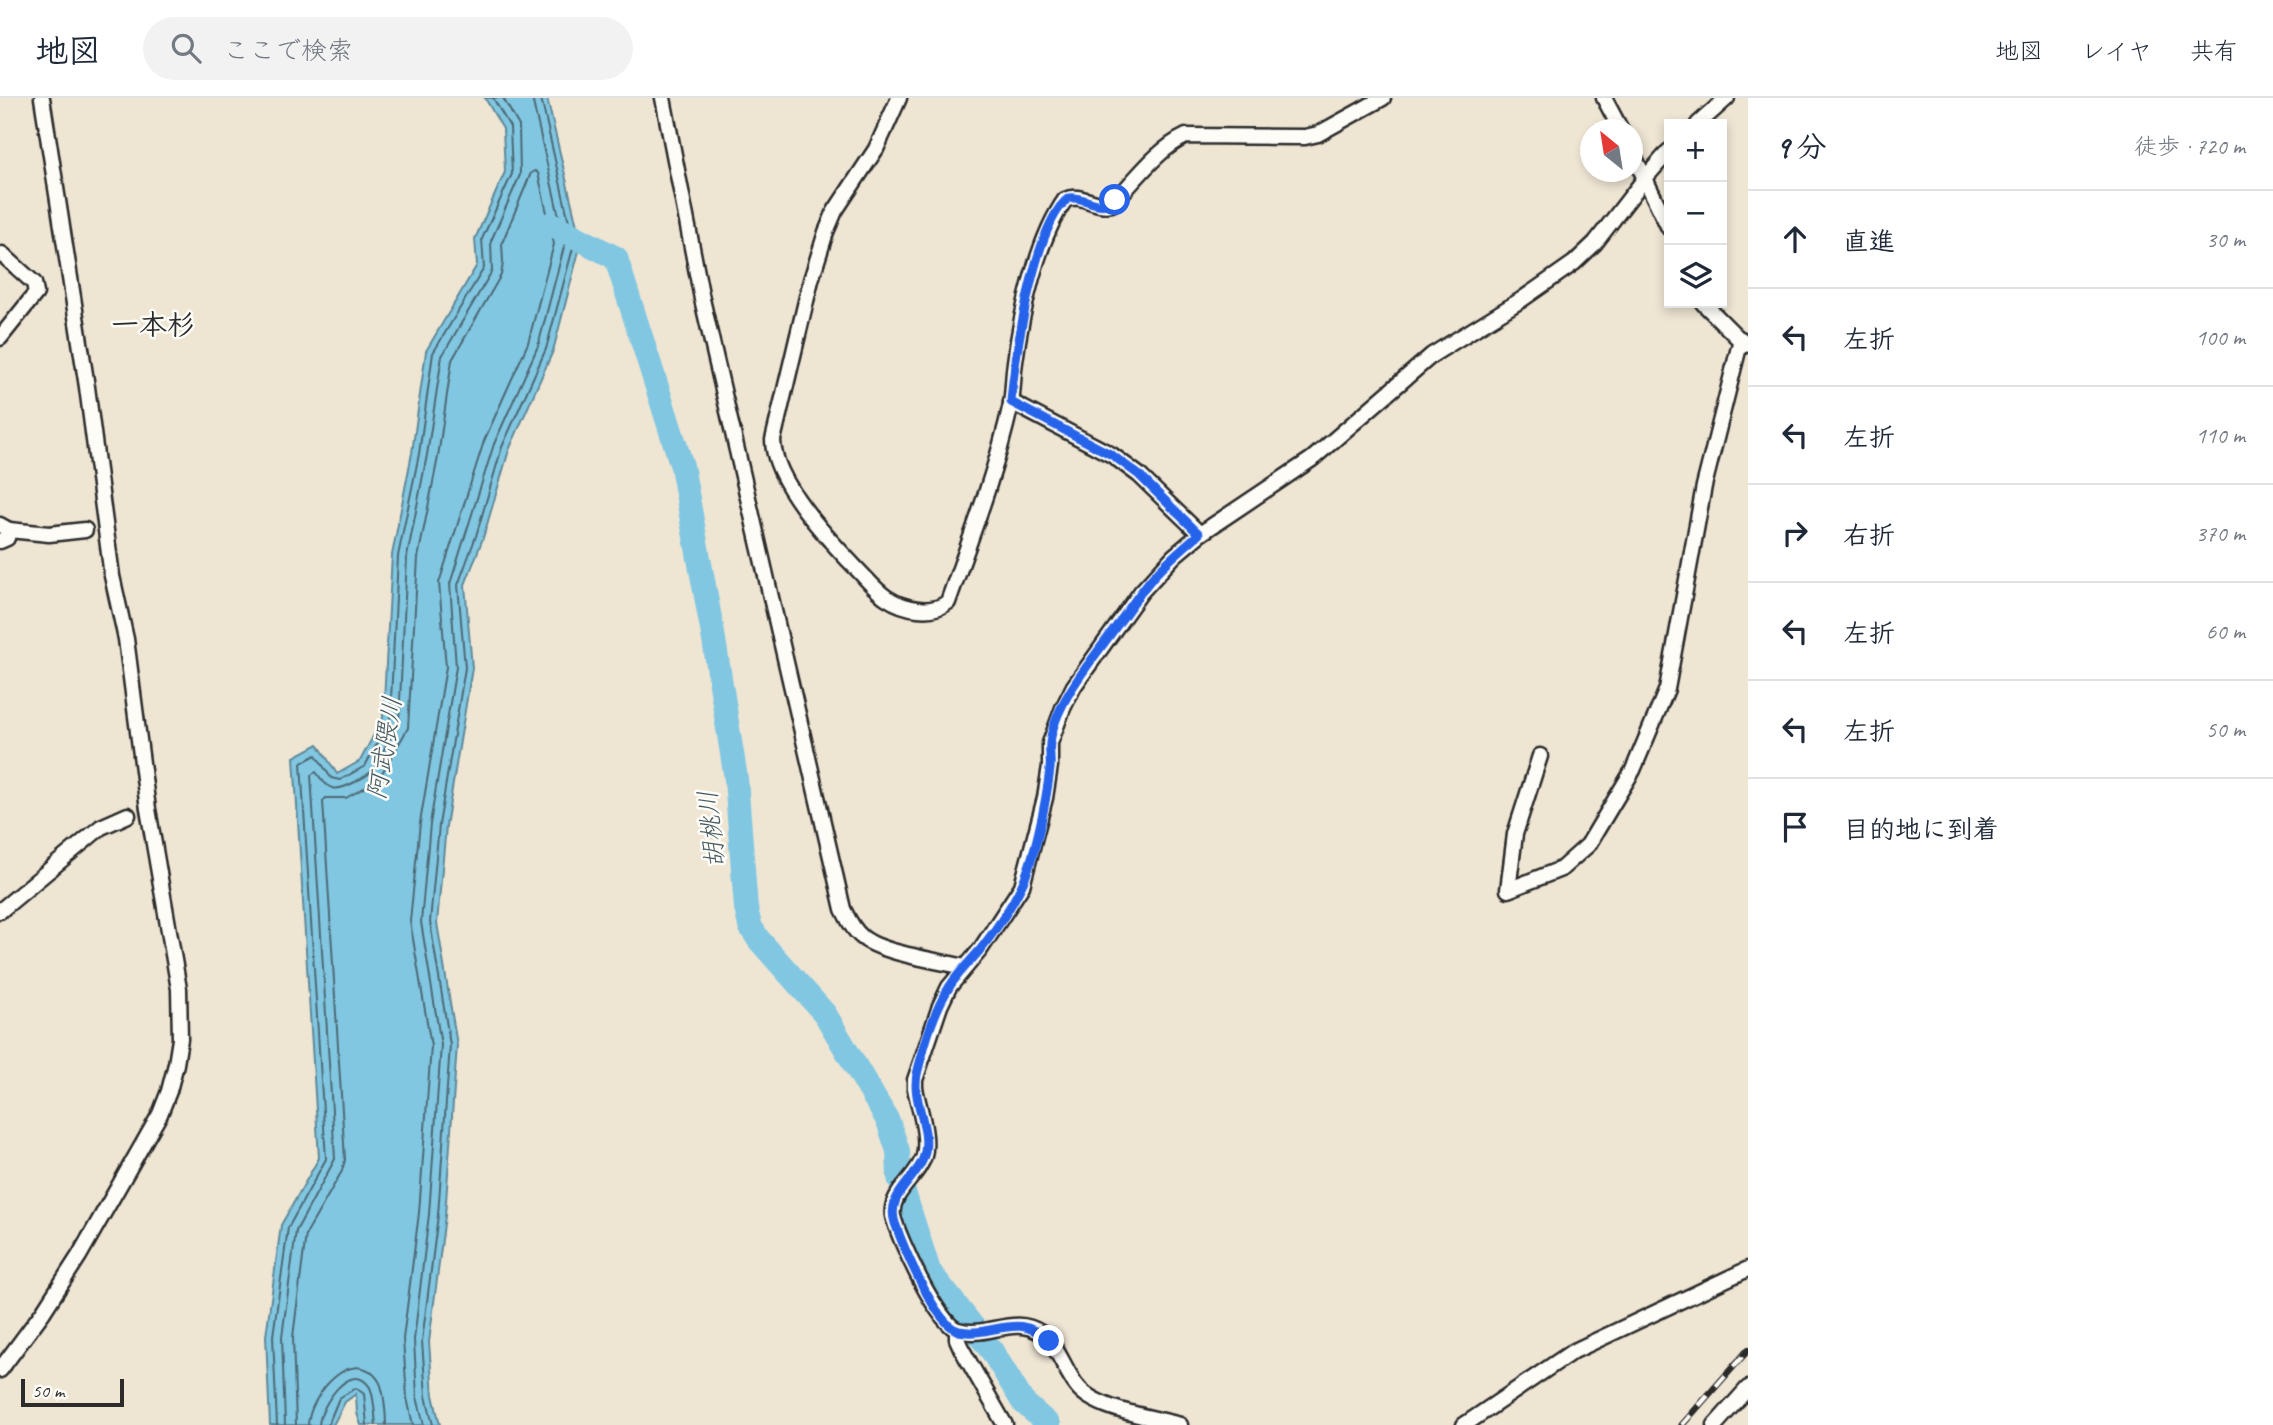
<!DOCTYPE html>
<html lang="ja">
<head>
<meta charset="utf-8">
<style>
	body { margin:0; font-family:Caveat,"Klee One",sans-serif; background:#f2f2f3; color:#1f2937 }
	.controls { position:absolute; right:21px; top:21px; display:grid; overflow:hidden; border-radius:0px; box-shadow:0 4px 10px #0003 }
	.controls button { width:63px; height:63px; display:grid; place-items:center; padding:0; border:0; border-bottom:2px solid #e0e1e3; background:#fff; color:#1f2937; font:35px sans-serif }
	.compass { position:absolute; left:1580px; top:21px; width:63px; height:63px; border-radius:50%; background:#fff; box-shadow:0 4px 10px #0003; rotate:330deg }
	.scale { position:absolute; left:21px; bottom:18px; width:103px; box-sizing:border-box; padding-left:7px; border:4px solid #2b2b2b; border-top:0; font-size:19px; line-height:24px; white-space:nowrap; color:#2b2b2b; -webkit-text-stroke:5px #fdfcf7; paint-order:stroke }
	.stop { position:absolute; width:21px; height:21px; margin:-16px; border:5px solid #2563eb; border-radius:50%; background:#fff }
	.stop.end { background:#2563eb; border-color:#fff; box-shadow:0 2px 7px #0008 }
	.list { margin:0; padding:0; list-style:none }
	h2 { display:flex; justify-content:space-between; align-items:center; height:91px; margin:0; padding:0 28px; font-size:30px }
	h2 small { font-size:23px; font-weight:400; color:#747a83 }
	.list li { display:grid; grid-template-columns:46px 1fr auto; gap:21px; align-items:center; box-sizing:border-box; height:98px; padding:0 28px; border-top:2px solid #e0e1e3 }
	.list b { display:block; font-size:26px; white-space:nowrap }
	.list em { font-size:23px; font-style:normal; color:#747a83 }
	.icon { flex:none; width:38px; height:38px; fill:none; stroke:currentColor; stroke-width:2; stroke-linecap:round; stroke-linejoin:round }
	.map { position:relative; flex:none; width:1748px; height:1327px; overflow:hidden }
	header { display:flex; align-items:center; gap:42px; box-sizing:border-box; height:98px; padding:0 35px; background:#fff; border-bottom:2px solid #e0e1e3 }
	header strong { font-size:33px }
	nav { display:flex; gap:38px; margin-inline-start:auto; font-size:24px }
	.search { width:490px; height:63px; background:#f2f2f3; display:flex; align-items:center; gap:18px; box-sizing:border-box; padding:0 24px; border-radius:38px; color:#747a83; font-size:26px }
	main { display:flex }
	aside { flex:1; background:#fff }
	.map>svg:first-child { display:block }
	.water { fill:#81c7e2; stroke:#5f8999; stroke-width:2 }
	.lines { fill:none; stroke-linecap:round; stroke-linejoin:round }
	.shore { stroke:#4d6974; stroke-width:2 }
	.river { stroke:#81c7e2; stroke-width:24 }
	.minor-casing { stroke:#2b2b2b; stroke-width:19 }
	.minor { stroke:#fdfcf7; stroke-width:14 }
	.rail-casing { stroke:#2b2b2b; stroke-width:7 }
	.rail { stroke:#fdfcf7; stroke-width:4.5; stroke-dasharray:13; stroke-linecap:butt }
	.route { stroke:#2563eb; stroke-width:9 }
	.labels { text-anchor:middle; stroke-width:5; stroke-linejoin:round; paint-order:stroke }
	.water-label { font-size:26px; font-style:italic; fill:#455a62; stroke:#fdfcf7 }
	.quarter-label { font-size:28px; font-weight:bold; fill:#2b2b2b; stroke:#fdfcf7 }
</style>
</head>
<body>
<header>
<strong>地図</strong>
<div class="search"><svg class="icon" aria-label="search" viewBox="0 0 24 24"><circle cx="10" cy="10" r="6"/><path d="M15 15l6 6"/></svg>ここで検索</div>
<nav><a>地図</a><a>レイヤ</a><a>共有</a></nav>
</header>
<main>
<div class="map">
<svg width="1748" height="1327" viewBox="0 0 1748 1327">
	<rect width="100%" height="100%" fill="#eee5d3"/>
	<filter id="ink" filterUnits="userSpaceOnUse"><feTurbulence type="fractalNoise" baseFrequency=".0143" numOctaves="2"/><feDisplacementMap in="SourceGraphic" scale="14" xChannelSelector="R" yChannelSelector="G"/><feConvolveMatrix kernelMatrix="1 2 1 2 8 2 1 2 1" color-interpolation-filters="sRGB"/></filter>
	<g filter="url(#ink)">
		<path class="water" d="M 485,0 L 547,0 L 581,145 L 553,253 L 509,352 L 483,440 L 465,487 L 472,570 L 446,728 L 437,825 L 457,947 L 445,1118 L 429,1244 L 433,1297 L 440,1327 L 361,1327 L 357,1315 L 356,1296 L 345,1304 L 333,1327 L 270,1327 L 266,1238 L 281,1127 L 319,1060 L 294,659 L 318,646 L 337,676 L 360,663 L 383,620 L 392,457 L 412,355 L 426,253 L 477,167 L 475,141 L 505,74 L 503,31 Z"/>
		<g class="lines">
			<g class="shore">
				<path d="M 277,1327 L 273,1238 L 288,1130 L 326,1061 L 301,665 L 316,657 L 331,680 L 340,682 L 365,668 L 390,622 L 398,458 L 419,356 L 433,255 L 484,170 L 482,141 L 512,76 L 510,29 L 493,0"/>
				<path d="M 285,1327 L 282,1239 L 296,1133 L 335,1061 L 311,677 L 316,674 C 329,693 334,695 355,684 C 362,680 369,677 374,671 L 399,623 L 407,459 L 427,357 L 442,258 L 492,173 L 491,143 L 520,77 L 519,28 L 503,0"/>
				<path d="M 296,1327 L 293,1239 L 306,1136 L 342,1073 L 345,1062 L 323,703 L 326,700 L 346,700 L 378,682 L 408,630 L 418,460 L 438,359 L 452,262 L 501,177 L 503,165 L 502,145 L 531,75 L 535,73 L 538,75 L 554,146 L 528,245 L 484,343 L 439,485 L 446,569 L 420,725 L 410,823 L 431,948 L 419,1115 L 403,1241 L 407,1300 L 413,1327"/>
				<path d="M 308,1327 C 309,1298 353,1244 379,1283 C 384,1291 386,1317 386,1327"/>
				<path d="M 319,1327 C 320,1309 350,1261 369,1288 C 374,1294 375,1319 376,1327"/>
				<path d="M 328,1327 L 339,1300 L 356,1290 L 364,1296 L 367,1327"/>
				<path d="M 424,1327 L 417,1299 L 414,1242 L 429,1116 L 441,947 L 421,824 L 430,726 L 456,569 L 450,486 L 494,346 L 538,248 L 565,145 L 532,0"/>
				<path d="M 433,1327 L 426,1298 L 422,1243 L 438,1117 L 450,947 L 430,824 L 439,727 L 465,570 L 458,487 L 476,438 L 502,349 L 546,251 L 574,146 L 541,0"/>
			</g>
			<path class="river" d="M 551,126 L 616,160 L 682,368 L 714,542 L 736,681 L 746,810 L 750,828 L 759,842 L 825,916 L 888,1023 L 898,1053 L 899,1079 L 929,1173 L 992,1253 L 1023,1304 L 1049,1327"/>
			<g class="minor-casing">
				<g id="minor">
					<path d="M 663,0 L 702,201 L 843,811 C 848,821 853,832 862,839 C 881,855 939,863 965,869"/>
					<path d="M 899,0 L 876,51 L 835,113 L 826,134 L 811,182 L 773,342 C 773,383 828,441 856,470 C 866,480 876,493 887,500 C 904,511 932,517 948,504 C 971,439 996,374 1011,306 C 1013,293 1013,278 1015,264 C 1021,216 1037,142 1065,102 C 1081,94 1094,110 1112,106 C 1135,83 1156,52 1186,38 L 1305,39 L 1318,36 L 1383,0"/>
					<path d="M 1604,0 L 1621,32"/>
					<path d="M 1698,26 L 1727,0"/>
					<path d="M 1632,54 L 1669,130"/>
					<path d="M 1703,205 L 1745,247"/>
					<path d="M 0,240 L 36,195 L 34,185 L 2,156"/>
					<path d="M 1011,304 L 1112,357 L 1139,377 L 1200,436"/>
					<path d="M 0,427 L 9,432 L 7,440 L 0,443"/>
					<path d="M 9,432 L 49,436 L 85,432"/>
					<path d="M 1540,658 L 1515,736 L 1508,792 L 1561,771 L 1588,747 L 1633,672 L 1667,591 L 1704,388 L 1741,241"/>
					<path d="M 0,813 L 101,729 L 128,717"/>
					<path d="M 957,1232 L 957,1241 L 961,1250 L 1005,1327"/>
					<path d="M 0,1272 L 43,1214 L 79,1158 L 160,1016 L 169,993 L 176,966 L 180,941 L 179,891 L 148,711 L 126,541 L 112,478 L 87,289 L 42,0"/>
					<path d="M 1180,1327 C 1152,1319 1095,1312 1077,1288 C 1064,1272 1058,1247 1041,1235 C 1014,1216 986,1241 958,1232 C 938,1227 898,1139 893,1118 C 889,1095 918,1079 924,1058 C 929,1037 919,1011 915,990 L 915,982 L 940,908 L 949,889 L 980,852 L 1022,788 L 1045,700 L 1050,668 L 1050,645 L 1063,610 L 1074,588 L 1141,494 L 1174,458 L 1200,436 L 1312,361 L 1432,257 L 1521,202 L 1574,165 L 1595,145 L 1646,79 L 1669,53"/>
					<path d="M 1464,1327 L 1572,1254 L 1748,1171"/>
					<path d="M 1715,1327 L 1748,1290"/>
				</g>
			</g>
			<use href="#minor" class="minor"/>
			<g class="rail-casing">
				<path id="rail" d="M 1682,1327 L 1748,1252"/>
			</g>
			<use href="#rail" class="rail"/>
		</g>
	</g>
	<g class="lines" filter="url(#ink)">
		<path class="route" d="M 1049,1243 C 1016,1212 995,1240 959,1233 C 936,1228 903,1148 895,1125 C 886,1097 913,1085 923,1061 C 934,1032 909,1002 918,972 C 925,945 934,912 950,888 C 958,875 970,864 980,852 C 995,833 1010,811 1021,789 C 1035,760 1046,705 1050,671 C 1051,663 1049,654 1050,645 C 1055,603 1095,559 1118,526 C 1130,510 1140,494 1153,479 C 1167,463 1183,450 1199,436 L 1139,377 L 1112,357 L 1011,304 C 1014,262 1035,123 1069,100 C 1085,98 1100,114 1115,102"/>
	</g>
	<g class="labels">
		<g class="water-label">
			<text transform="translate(384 650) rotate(-81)" y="9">阿武隈川</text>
			<text transform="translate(711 731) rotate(-96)" y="9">胡桃川</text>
		</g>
		<g class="quarter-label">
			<text x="153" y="236">一本杉</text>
		</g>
	</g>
</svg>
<div class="controls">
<button>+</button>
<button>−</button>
<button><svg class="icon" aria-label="layers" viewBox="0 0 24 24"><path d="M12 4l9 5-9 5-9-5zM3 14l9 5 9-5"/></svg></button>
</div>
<svg class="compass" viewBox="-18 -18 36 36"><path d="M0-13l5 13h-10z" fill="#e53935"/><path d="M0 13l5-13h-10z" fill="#747a83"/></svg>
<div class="scale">50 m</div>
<div class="stop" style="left:1115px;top:102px"></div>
<div class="stop end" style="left:1049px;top:1243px"></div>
</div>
<aside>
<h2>9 分<small>徒歩 · 720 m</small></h2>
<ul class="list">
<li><svg class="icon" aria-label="ahead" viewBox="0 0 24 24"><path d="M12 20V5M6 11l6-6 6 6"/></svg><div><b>直進</b></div><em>30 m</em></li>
<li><svg class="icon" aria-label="left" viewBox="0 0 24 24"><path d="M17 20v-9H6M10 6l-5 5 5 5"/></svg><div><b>左折</b></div><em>100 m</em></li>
<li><svg class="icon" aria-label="left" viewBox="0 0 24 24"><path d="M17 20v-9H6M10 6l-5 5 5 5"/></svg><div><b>左折</b></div><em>110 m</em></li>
<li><svg class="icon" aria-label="right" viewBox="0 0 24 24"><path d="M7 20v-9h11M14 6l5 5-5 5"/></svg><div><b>右折</b></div><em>370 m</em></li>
<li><svg class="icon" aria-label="left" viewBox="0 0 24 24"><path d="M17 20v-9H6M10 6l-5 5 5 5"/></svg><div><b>左折</b></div><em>60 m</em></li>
<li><svg class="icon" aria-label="left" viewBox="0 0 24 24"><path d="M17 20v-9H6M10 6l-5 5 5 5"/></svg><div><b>左折</b></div><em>50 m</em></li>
<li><svg class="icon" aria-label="arrive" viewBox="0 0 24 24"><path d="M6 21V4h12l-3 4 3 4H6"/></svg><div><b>目的地に到着</b></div></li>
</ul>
</aside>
</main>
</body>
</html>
